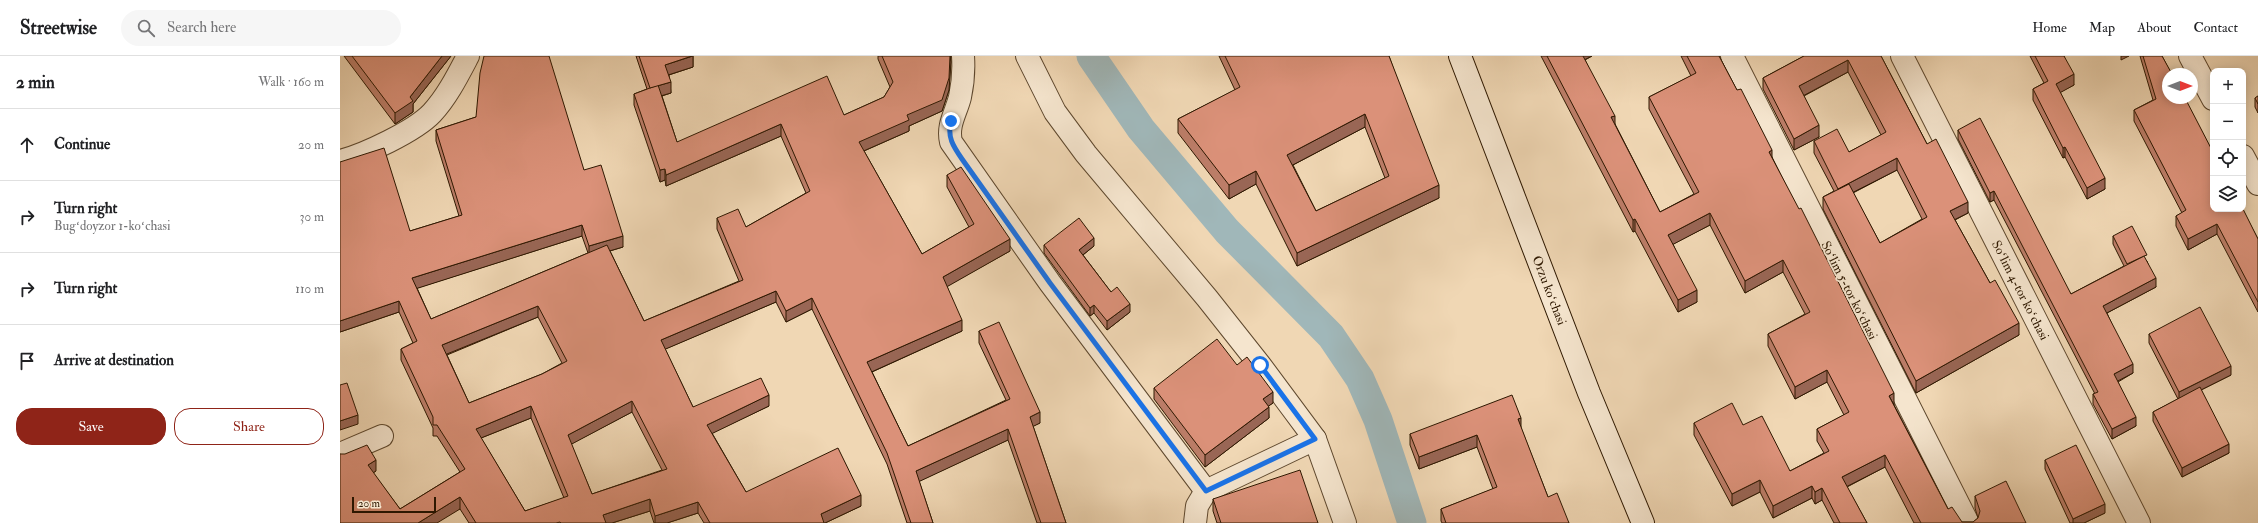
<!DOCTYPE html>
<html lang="en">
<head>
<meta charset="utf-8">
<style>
	body { margin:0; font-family:"IM FELL Double Pica",serif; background:#f6f6f6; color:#202124 }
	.controls { position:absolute; right:12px; top:12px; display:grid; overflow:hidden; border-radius:8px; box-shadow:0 2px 10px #0003 }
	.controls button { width:36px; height:36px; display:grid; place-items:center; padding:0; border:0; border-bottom:1px solid #e0e0e0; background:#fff; color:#202124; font:20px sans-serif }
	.compass { position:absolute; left:1822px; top:12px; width:36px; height:36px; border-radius:50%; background:#fff; box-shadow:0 2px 10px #0003; rotate:90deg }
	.scale { position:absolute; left:12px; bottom:10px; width:84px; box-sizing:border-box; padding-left:4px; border:2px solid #2e1801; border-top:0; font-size:11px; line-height:14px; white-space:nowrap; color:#2e1801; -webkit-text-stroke:3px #f5e5ce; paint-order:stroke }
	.stop { position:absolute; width:12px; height:12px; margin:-9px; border:3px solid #1a73e8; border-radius:50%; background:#fff }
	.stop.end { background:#1a73e8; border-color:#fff; box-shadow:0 1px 4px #0008 }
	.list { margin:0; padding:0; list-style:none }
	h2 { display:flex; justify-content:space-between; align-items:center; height:52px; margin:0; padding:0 16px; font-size:17px }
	h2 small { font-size:13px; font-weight:400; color:#757577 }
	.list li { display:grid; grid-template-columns:26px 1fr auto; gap:12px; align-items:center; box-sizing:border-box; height:72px; padding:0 16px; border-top:1px solid #e0e0e0 }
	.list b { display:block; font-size:15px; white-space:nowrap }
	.list p { margin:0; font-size:13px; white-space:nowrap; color:#757577 }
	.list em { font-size:13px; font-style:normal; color:#757577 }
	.actions { display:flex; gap:8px; padding:12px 16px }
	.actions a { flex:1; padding:9px 0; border:1px solid #8f2418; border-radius:16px; text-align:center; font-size:14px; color:#8f2418 }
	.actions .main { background:#8f2418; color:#fff }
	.icon { flex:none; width:22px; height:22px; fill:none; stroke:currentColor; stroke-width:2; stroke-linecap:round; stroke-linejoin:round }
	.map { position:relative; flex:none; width:1918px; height:467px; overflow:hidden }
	header { display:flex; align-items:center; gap:24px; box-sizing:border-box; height:56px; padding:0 20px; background:#fff; border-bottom:1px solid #e0e0e0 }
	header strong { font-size:19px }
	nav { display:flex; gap:22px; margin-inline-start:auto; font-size:14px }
	.search { width:280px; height:36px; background:#f6f6f6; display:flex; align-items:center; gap:10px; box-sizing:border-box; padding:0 14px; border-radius:22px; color:#757577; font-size:15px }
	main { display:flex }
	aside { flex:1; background:#fff }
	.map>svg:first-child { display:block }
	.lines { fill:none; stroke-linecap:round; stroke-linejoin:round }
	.canal { stroke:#a0b7b9; stroke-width:29 }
	.street-casing { stroke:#5e482e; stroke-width:24 }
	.secondary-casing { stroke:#2e1801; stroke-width:24 }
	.street { stroke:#f5e5ce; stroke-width:22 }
	.secondary { stroke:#f5e5ce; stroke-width:22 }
	.wall { fill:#bc7d68; stroke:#2e1801; fill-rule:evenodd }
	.shaded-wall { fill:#965; stroke:#2e1801 }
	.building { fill:#db9179; stroke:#2e1801; fill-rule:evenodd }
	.route { stroke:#1a73e8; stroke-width:5 }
	.labels { text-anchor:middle; stroke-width:3.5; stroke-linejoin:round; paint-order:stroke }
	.street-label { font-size:13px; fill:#2e1801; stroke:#f5e5ce }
</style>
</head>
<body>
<header>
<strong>Streetwise</strong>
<div class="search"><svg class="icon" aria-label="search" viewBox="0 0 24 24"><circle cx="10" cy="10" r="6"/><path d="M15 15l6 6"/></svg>Search here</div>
<nav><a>Home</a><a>Map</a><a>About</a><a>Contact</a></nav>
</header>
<main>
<aside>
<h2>2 min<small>Walk · 160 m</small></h2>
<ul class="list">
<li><svg class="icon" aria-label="ahead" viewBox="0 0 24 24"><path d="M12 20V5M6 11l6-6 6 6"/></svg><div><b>Continue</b></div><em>20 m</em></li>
<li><svg class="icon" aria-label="right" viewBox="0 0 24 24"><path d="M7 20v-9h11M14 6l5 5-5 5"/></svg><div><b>Turn right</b><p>Bugʻdoyzor 1-koʻchasi</p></div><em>30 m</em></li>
<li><svg class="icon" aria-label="right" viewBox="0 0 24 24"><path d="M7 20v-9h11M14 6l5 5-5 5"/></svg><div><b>Turn right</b></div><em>110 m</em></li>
<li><svg class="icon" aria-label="arrive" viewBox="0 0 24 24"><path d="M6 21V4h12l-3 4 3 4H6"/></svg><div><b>Arrive at destination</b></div></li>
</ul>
<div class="actions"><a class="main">Save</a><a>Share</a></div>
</aside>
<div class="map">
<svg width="1918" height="467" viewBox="0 0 1918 467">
	<rect width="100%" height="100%" fill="#f0d7b4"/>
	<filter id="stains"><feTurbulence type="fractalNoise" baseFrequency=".005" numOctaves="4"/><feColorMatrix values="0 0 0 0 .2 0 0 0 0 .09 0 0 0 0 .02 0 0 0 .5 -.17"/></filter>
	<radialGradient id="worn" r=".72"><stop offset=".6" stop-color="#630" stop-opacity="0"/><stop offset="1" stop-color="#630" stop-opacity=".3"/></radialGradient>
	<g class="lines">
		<path class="canal" d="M 751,0 L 801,73 L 887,175 L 991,280 L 1020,323 L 1038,364 L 1072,467"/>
		<g class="street-casing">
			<g id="street">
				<path d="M 623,0 C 624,14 623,27 620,41 C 616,57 607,69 611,86 L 710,227 L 866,435"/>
				<path d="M 687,0 L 715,56 L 746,98 L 867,242 L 920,309 L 975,383 L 1005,467"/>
				<path d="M 1392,0 L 1628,467"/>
				<path d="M 1562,0 L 1799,467"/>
				<path d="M 1850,0 L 1873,43"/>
				<path d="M 1903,100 L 1918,128"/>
				<path d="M 0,105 C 24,99 75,75 92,57 C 107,41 118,19 128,0"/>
				<path d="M 0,398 L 42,380"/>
				<path d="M 855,467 L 857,450 L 866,435 L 975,383"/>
			</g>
		</g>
		<g class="secondary-casing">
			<path id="secondary" d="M 1120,0 L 1249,337 L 1303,467"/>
		</g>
		<use href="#street" class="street"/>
		<use href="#secondary" class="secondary"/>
	</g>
	<g class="wall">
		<path d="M 4,0 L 111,0 L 73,48 L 73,56 L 55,68 Z"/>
		<path d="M 296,0 L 353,0 L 353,11 L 329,19 L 331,37 L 322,40 L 337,86 L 504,59 L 544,41 L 550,31 L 538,3 L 538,0 L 611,0 L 609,34 L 602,55 L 569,70 L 569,75 L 524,95 L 582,198 L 629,171 L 607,131 L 607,119 L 670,195 L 607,230 L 622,275 L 532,316 L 568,390 L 666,344 L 639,287 L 639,275 L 700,367 L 693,370 L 726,467 L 697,467 L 668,384 L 579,425 L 593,467 L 567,467 L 547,408 L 472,253 L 446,266 L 436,246 L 325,293 L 353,351 L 429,350 L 372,377 L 406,436 L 521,450 L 485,467 L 364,467 L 358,457 L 327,467 L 314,467 L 310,455 L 272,467 L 129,467 L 120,453 L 0,467 L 0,398 L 36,415 L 33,417 L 60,453 L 120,416 L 97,380 L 93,380 L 93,372 L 61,304 L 61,293 L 73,287 L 59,256 L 0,276 L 0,106 L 70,175 L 119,160 L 96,85 L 96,74 L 136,61 L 244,114 L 283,191 L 270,195 L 304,265 L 399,225 L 377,173 L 377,162 L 406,171 L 466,137 L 441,80 L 326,130 L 325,124 L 320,126 L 294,49 L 294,38 L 307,33 ZM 242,180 L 248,197 L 91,263 L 77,232 ZM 198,261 L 222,307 L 202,318 L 129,347 L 107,299 ZM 292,356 L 322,414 L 252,438 L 231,388 ZM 191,362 L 224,442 L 185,455 L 141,382 Z"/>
		<path d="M 879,0 L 1049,0 L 1099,142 L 957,210 L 916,128 L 889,143 L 838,77 L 838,63 L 895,34 ZM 1025,71 L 1045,122 L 976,155 L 953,109 Z"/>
		<path d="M 1201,0 L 1252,0 L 1245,4 L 1275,68 L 1320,156 L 1354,138 L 1309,53 L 1309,41 L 1351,20 L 1341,0 L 1379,0 L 1432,101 L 1554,349 L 1608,453 L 1622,466 L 1633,466 L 1638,462 L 1635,452 L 1635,440 L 1686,467 L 1574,467 L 1545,411 L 1507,431 L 1527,467 L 1494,467 L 1482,444 L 1475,448 L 1472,442 L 1433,462 L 1420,436 L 1392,450 L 1354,379 L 1354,367 L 1403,369 L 1450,415 L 1484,397 L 1477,385 L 1477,373 L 1504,359 L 1487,326 L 1455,343 L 1428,290 L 1428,278 L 1465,258 L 1443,216 L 1405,237 L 1370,169 L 1333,188 L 1357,246 L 1338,256 L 1295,175 L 1293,176 Z"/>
		<path d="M 1464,0 L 1541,0 L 1587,88 L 1628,157 L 1615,164 L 1679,279 L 1576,337 L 1483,153 L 1483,141 L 1494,135 L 1474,97 L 1474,85 L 1509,96 L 1541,79 L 1508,16 L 1464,40 L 1479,81 L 1454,94 L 1423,33 L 1423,22 ZM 1557,114 L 1582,163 L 1540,187 L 1513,137 Z"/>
		<path d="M 1690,0 L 1724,0 L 1734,29 L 1720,36 L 1765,133 L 1747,143 L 1725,101 L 1723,102 L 1693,44 L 1693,33 L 1704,27 Z"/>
		<path d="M 1800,0 L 1822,0 L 1918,183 L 1918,256 L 1877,178 L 1848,194 L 1836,170 L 1836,160 L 1842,157 L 1794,65 L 1794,54 L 1813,44 Z"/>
		<path d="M 1918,40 L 1918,57 L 1915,51 L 1915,42 Z"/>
		<path d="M 1618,74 L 1731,238 L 1784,210 L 1773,188 L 1773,180 L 1807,205 L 1816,231 L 1767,257 L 1793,317 L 1778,326 L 1796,370 L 1772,383 L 1753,348 L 1753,338 L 1755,338 L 1654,144 L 1650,146 L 1618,83 Z"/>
		<path d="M 704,189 L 754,190 L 743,199 L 771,236 L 790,256 L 767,274 L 754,257 L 750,260 L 704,197 Z"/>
		<path d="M 1809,278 L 1891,319 L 1861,334 L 1889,397 L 1842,421 L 1813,365 L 1813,356 L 1838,343 L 1809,287 Z"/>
		<path d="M 814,332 L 933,347 L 928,350 L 929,362 L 865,411 L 814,343 Z"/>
		<path d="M 1181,372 L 1208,441 L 1229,467 L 1102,467 L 1101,465 L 1101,453 L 1153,433 L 1137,391 L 1079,413 L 1070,389 L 1070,378 Z"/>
		<path d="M 1705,404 L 1765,457 L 1744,467 L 1730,467 L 1705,413 Z"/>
		<path d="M 873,443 L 978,467 L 877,467 L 873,455 Z"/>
	</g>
	<g class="shaded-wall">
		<path d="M 102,0 L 111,0 L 73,48 L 73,56 L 55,68 L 55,57 L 70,41 Z"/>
		<path d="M 353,0 L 353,11 L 325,20 L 325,9 Z"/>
		<path d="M 610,0 L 611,6 L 609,34 L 602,55 L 569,70 L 569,75 L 519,97 L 519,86 L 567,59 Z"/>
		<path d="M 1240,0 L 1252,0 L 1240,6 Z"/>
		<path d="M 1781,0 L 1789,0 L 1781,4 Z"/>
		<path d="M 1508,4 L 1508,16 L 1459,42 L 1459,30 Z"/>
		<path d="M 1734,18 L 1734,29 L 1716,39 L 1716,28 Z"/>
		<path d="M 331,26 L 331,37 L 310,43 L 310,32 Z"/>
		<path d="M 1025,58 L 1025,71 L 947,112 L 947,99 Z"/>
		<path d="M 1275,60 L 1275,72 L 1271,61 Z"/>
		<path d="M 441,68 L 441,80 L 326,130 L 326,119 Z"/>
		<path d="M 1479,69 L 1479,81 L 1454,94 L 1454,83 Z"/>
		<path d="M 1725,91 L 1725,101 L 1723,102 L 1723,92 Z"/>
		<path d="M 1432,94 L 1432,106 L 1429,96 Z"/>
		<path d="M 1557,102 L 1557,114 L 1498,144 L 1498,133 Z"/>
		<path d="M 325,113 L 325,124 L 320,126 L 320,114 Z"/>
		<path d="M 916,115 L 916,128 L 889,143 L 889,129 Z"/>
		<path d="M 1765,122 L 1765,133 L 1747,143 L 1747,132 Z"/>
		<path d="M 1099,129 L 1099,142 L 957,210 L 957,197 Z"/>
		<path d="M 1654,135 L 1654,144 L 1650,146 L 1650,137 Z"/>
		<path d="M 1628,146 L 1628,157 L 1610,166 L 1610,155 Z"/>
		<path d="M 1370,157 L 1370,169 L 1328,191 L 1328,179 Z"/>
		<path d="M 1295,163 L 1295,175 L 1293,176 L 1293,164 Z"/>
		<path d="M 1877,168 L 1877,178 L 1848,194 L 1848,183 Z"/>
		<path d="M 242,169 L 242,180 L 72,234 L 72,222 Z"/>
		<path d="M 283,180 L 283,191 L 249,201 L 249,190 Z"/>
		<path d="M 754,182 L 754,190 L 739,202 L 739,194 Z"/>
		<path d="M 670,183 L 670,195 L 603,233 L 603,221 Z"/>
		<path d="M 1443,204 L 1443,216 L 1405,237 L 1405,225 Z"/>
		<path d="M 1816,222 L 1816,231 L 1763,259 L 1763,250 Z"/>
		<path d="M 1357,234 L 1357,246 L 1338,256 L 1338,244 Z"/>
		<path d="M 436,235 L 436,246 L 321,295 L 321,284 Z"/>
		<path d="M 472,242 L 472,253 L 446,266 L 446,255 Z"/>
		<path d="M 59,245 L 59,256 L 0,276 L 0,265 Z"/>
		<path d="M 790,248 L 790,256 L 767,274 L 767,265 Z"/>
		<path d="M 754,249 L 754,257 L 750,260 L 750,252 Z"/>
		<path d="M 198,250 L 198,261 L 102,300 L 102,289 Z"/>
		<path d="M 622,264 L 622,275 L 527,318 L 527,306 Z"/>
		<path d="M 1679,267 L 1679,279 L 1576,337 L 1576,325 Z"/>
		<path d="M 1793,308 L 1793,317 L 1774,327 L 1774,318 Z"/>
		<path d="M 1891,310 L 1891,319 L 1839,345 L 1839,336 Z"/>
		<path d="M 1487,314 L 1487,326 L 1455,343 L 1455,331 Z"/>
		<path d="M 933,336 L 933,347 L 923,354 L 923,343 Z"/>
		<path d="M 1554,337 L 1554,349 L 1549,340 Z"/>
		<path d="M 429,339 L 429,350 L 367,380 L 367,369 Z"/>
		<path d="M 292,345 L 292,356 L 228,390 L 228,379 Z"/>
		<path d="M 191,350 L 191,362 L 136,384 L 136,373 Z"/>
		<path d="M 929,351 L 929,362 L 865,411 L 865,399 Z"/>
		<path d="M 700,356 L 700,367 L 690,372 L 690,361 Z"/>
		<path d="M 18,359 L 18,368 L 0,374 L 0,365 Z"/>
		<path d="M 1796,361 L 1796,370 L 1772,383 L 1772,373 Z"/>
		<path d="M 1181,362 L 1181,374 L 1178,363 Z"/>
		<path d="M 668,373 L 668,384 L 576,427 L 576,415 Z"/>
		<path d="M 1137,379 L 1137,391 L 1079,413 L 1079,401 Z"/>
		<path d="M 1889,388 L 1889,397 L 1842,421 L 1842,412 Z"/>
		<path d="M 1545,399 L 1545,411 L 1502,433 L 1502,421 Z"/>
		<path d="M 36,404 L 36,415 L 28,420 L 28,409 Z"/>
		<path d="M 1420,424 L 1420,436 L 1392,450 L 1392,438 Z"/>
		<path d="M 1472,430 L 1472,442 L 1433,462 L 1433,450 Z"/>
		<path d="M 1482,432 L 1482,444 L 1475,448 L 1475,436 Z"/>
		<path d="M 521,439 L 521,450 L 485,467 L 481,467 L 481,458 Z"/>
		<path d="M 120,441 L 120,453 L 97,467 L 78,467 Z"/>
		<path d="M 310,443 L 310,455 L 272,467 L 263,467 L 263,459 Z"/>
		<path d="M 358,446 L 358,457 L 327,467 L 315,467 L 315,460 Z"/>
		<path d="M 1765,448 L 1765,457 L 1744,467 L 1733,467 L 1733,463 Z"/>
	</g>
	<g class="building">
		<path d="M 12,0 L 102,0 L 70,41 L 73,45 L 55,57 Z"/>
		<path d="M 144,0 L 209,0 L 244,114 L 261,109 L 283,180 L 249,190 L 242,169 L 72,222 L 91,263 L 267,189 L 304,265 L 403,224 L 377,162 L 398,153 L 406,171 L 470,135 L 441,68 L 326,119 L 325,113 L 320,114 L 294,38 L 318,29 L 337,86 L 487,20 L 504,59 L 544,41 L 553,26 L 542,0 L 610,0 L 609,22 L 602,44 L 567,59 L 569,64 L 519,86 L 582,198 L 634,168 L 607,119 L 621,111 L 670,183 L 603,221 L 622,264 L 527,306 L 568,390 L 670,343 L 639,275 L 659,266 L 700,356 L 690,361 L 726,467 L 701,467 L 668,373 L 576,415 L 593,467 L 571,467 L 547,397 L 472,242 L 446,255 L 436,235 L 321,284 L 353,351 L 421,322 L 429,339 L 367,369 L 406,436 L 498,392 L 521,439 L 481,458 L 484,467 L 370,467 L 358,446 L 315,460 L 310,443 L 263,459 L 266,467 L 221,467 L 220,466 L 216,467 L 136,467 L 120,441 L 78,467 L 0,467 L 0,398 L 5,398 L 27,389 L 36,404 L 28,409 L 60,453 L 125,413 L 97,369 L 93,369 L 93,361 L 61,293 L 77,285 L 59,245 L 0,265 L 0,106 L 44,92 L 70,175 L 122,159 L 96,74 L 136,61 L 140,17 ZM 198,250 L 227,305 L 202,318 L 129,347 L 102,289 ZM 292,345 L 327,413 L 252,438 L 228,379 ZM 191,350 L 228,440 L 185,455 L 136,373 Z"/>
		<path d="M 299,0 L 352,0 L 325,9 L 331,26 L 310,32 Z"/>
		<path d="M 885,0 L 1049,0 L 1099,129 L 957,197 L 916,115 L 889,129 L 838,63 L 900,31 ZM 1025,58 L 1049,120 L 976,155 L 947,99 Z"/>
		<path d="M 1207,0 L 1243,0 L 1275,60 L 1271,61 L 1320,156 L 1359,136 L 1309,41 L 1356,17 L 1347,0 L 1379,0 L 1397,34 L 1401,33 L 1432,94 L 1429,96 L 1459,153 L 1461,152 L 1554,337 L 1549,340 L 1608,453 L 1612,451 L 1622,466 L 1633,466 L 1638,462 L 1640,455 L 1635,440 L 1666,425 L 1686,467 L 1581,467 L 1545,399 L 1502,421 L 1527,467 L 1500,467 L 1482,432 L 1475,436 L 1472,430 L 1433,450 L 1420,424 L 1392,438 L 1354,367 L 1392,347 L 1403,369 L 1422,360 L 1450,415 L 1489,395 L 1477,373 L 1509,356 L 1487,314 L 1455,331 L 1428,278 L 1470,256 L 1443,204 L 1405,225 L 1370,157 L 1328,179 L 1357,234 L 1338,244 L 1295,163 L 1293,164 Z"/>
		<path d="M 1464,0 L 1541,0 L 1587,88 L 1596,83 L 1628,146 L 1610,155 L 1650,227 L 1655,224 L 1679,267 L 1576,325 L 1483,141 L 1509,128 L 1540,187 L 1587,161 L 1557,102 L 1498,133 L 1474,85 L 1497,73 L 1509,96 L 1546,76 L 1508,4 L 1459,30 L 1479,69 L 1454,83 L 1423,22 Z"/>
		<path d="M 1695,0 L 1724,0 L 1734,18 L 1716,28 L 1765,122 L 1747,132 L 1725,91 L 1723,92 L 1693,33 L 1708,25 Z"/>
		<path d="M 1803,0 L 1822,0 L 1832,18 L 1828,18 L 1828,42 L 1845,42 L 1873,96 L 1873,153 L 1903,153 L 1918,183 L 1918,246 L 1877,168 L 1848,183 L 1836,160 L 1846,154 L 1794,54 L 1816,43 Z"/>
		<path d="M 1918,40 L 1918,48 L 1915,42 Z"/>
		<path d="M 1640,62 L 1731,238 L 1804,200 L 1816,222 L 1763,250 L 1793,308 L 1774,318 L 1796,361 L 1772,373 L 1753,338 L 1758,336 L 1654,135 L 1650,137 L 1618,74 Z"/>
		<path d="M 739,162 L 754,182 L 739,194 L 771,236 L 777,231 L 790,248 L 767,265 L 754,249 L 750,252 L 704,189 Z"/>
		<path d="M 1792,170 L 1807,199 L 1804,200 L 1787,208 L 1773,180 Z"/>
		<path d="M 1860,251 L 1891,310 L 1839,336 L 1809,278 Z"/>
		<path d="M 877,283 L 897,309 L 907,301 L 933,336 L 923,343 L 929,351 L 865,399 L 814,332 Z"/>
		<path d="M 7,327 L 18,359 L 0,365 L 0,329 Z"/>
		<path d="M 1860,331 L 1889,388 L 1842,412 L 1813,356 Z"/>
		<path d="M 1172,339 L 1181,362 L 1178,363 L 1208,441 L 1217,437 L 1229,467 L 1106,467 L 1101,453 L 1157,431 L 1137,379 L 1079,401 L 1070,378 Z"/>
		<path d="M 1736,389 L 1765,448 L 1733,463 L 1705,404 Z"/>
		<path d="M 960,414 L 978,467 L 881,467 L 873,443 Z"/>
	</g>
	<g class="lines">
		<path class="route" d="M 611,65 C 607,81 613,90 622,103 L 710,227 L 866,435 L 975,383 L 920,309"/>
	</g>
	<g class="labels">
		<g class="street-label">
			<text transform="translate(1210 234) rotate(69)" y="5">Orzu koʻchasi</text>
			<text transform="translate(1510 234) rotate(63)" y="5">Soʻlim 5-tor koʻchasi</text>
			<text transform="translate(1681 234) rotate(63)" y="5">Soʻlim 4-tor koʻchasi</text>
		</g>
	</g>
	<rect width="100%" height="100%" filter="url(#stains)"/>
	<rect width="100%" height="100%" fill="url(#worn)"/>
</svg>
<div class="controls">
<button>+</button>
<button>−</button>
<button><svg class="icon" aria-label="locate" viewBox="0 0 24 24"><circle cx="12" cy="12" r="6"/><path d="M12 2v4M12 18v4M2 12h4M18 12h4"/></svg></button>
<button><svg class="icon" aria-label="layers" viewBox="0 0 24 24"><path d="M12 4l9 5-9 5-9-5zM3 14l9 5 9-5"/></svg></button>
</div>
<svg class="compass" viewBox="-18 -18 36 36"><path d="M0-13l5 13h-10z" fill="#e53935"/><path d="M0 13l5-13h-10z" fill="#757577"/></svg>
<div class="scale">20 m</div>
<div class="stop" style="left:920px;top:309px"></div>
<div class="stop end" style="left:611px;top:65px"></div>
</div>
</main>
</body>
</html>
